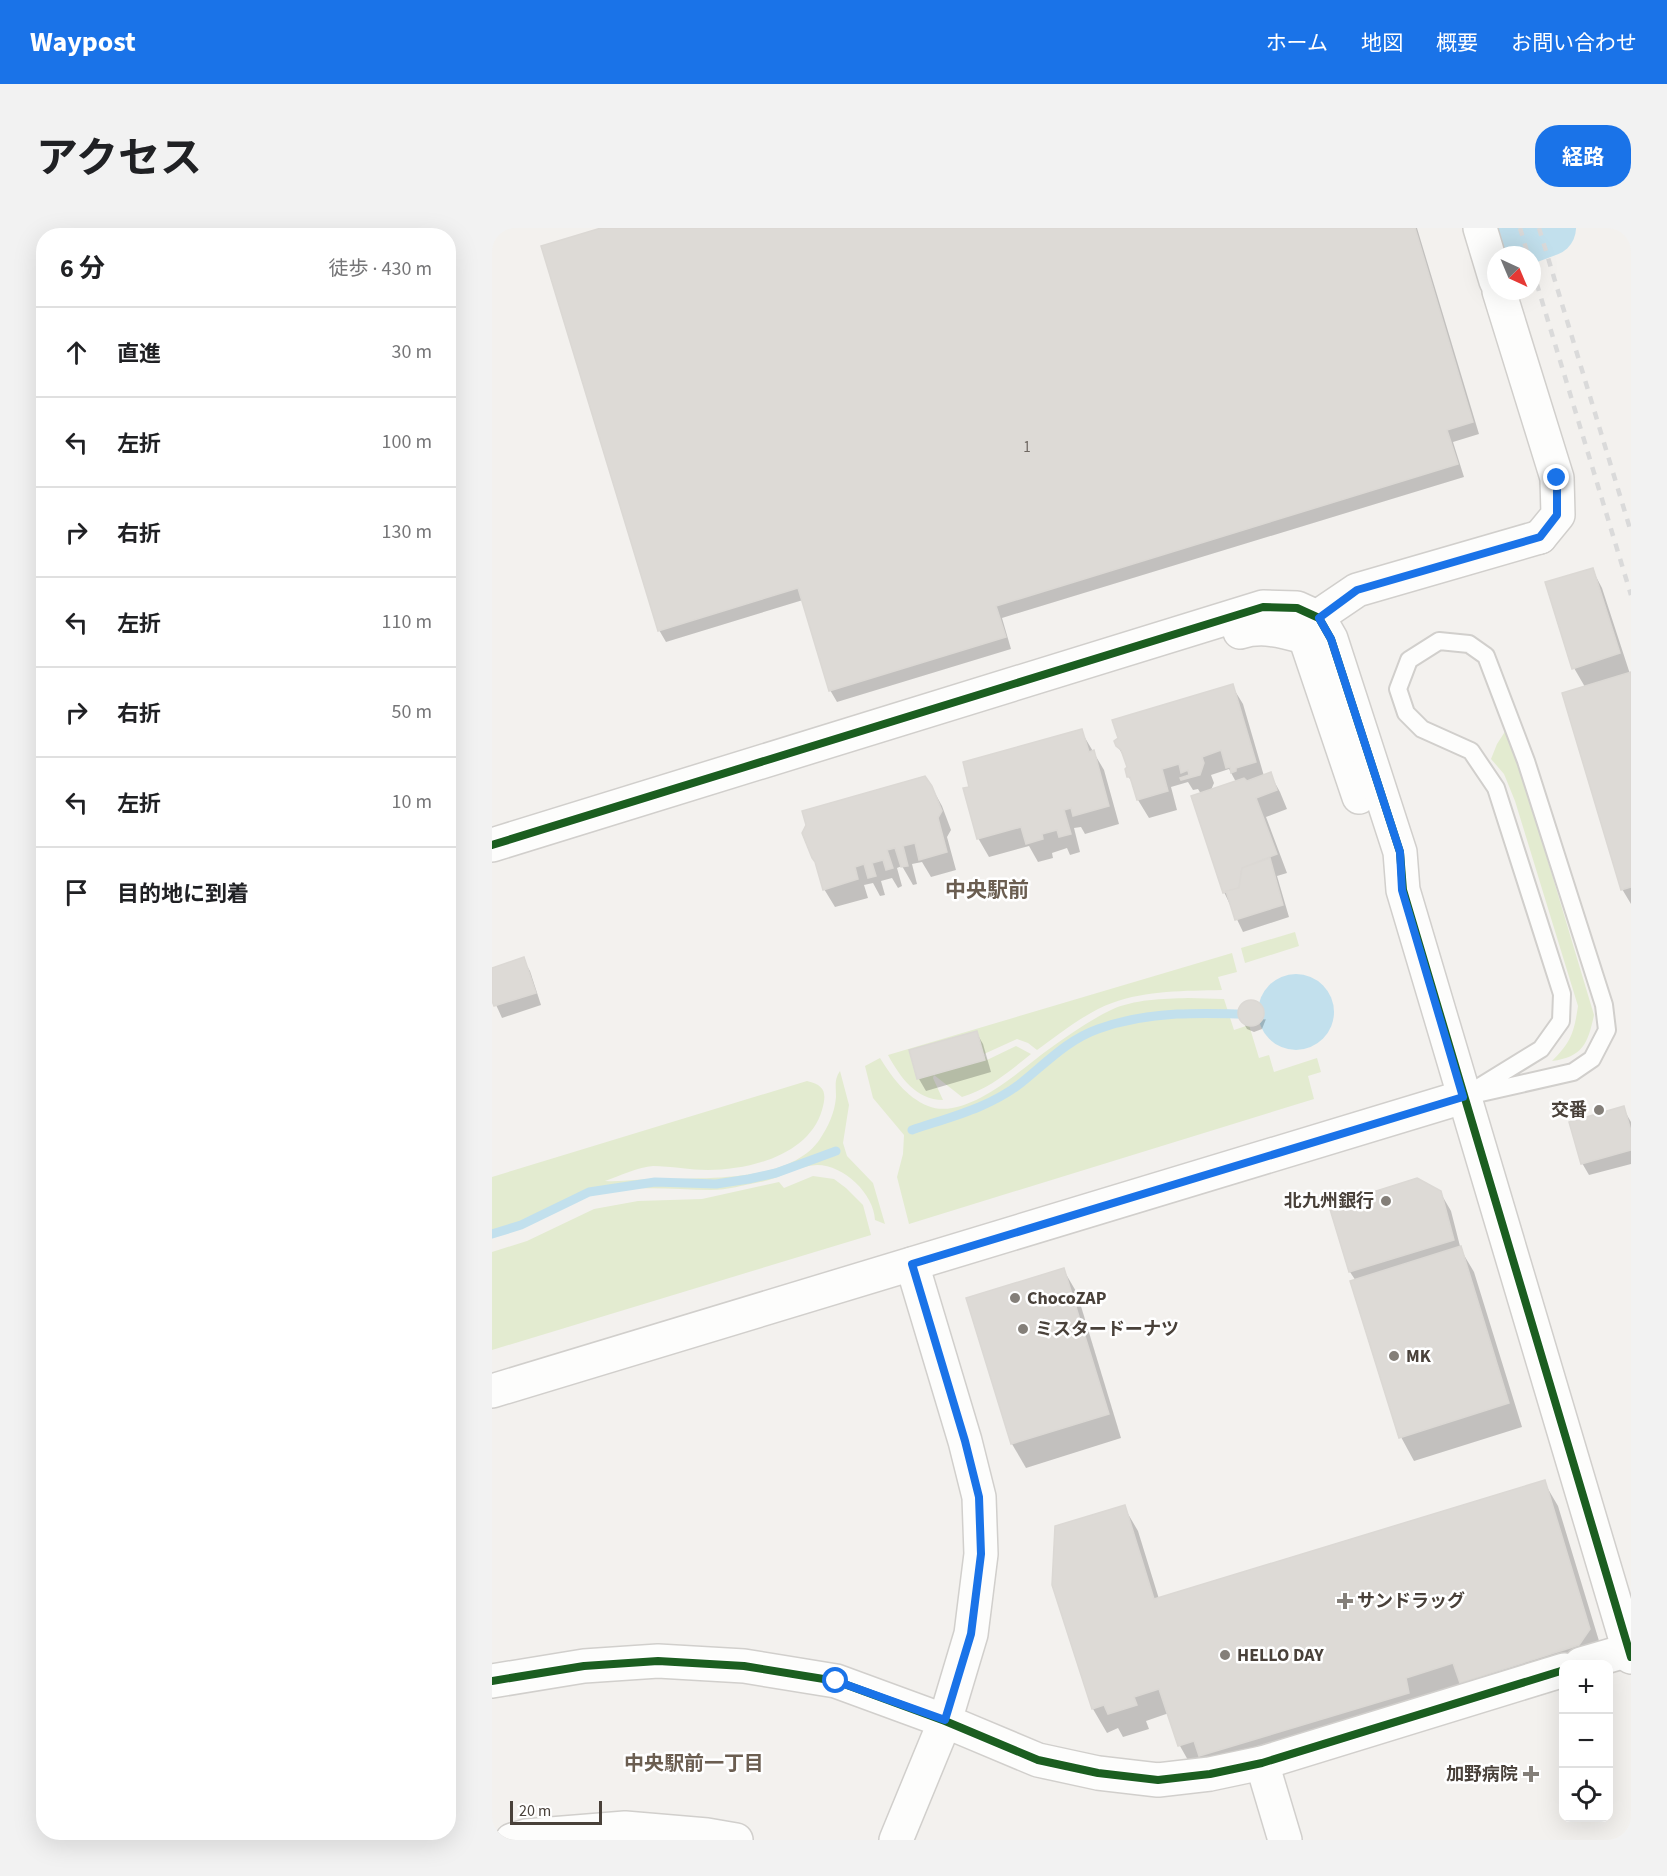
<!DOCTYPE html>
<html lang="ja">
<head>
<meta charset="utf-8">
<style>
	body { margin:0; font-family:"Source Sans 3","Noto Sans JP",sans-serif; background:#f2f2f2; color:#202124 }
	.controls { position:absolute; right:18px; bottom:18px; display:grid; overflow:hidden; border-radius:12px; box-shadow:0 6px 24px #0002 }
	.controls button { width:54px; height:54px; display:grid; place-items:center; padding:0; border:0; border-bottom:2px solid #e0e0e0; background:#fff; color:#202124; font:30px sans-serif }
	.compass { position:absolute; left:995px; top:18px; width:54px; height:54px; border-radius:50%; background:#fff; box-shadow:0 6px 24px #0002; rotate:136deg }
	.scale { position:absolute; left:18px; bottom:15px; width:92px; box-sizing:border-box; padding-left:6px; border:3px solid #49413a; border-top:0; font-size:16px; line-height:21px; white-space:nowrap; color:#49413a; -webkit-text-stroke:4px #fff; paint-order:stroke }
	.stop { position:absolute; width:18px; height:18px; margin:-14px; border:4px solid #1a73e8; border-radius:50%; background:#fff }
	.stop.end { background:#1a73e8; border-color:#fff; box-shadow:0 2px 6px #0008 }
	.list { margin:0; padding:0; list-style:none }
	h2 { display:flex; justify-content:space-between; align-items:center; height:78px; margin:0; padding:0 24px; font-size:26px }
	h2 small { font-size:20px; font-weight:400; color:#757577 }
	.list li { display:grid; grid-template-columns:39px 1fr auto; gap:18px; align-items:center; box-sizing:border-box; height:90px; padding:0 24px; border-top:2px solid #e0e0e0 }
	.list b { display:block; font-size:22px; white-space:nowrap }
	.list em { font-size:20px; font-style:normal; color:#757577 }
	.icon { flex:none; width:33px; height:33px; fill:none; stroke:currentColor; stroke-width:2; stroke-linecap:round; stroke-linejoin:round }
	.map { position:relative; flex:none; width:1139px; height:1612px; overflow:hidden; border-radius:24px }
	header { display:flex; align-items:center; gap:36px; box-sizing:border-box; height:84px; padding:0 30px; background:#1a73e8; color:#fff }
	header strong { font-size:28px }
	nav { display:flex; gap:33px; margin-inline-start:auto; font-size:21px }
	.intro { display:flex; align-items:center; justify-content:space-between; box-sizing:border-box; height:144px; padding:0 36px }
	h1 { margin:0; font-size:42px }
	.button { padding:15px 27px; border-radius:24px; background:#1a73e8; color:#fff; font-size:21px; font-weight:700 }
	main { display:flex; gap:36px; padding:0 36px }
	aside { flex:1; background:#fff; border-radius:24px; box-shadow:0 6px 24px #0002 }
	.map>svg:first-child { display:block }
	.green { fill:#e3ebd0 }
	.water { fill:#c2e0ed }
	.shadow { fill:#0003; fill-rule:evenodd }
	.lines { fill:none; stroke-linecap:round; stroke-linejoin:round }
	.stream { stroke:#c2e0ed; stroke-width:9 }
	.river { stroke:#c2e0ed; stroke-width:56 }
	.building { fill:#dddad6; stroke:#dbd8d4; stroke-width:1.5 }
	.service-casing { stroke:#d1cfcc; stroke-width:20 }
	.minor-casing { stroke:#d1cfcc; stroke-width:36 }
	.tertiary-casing { stroke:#d1cfcc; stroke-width:36 }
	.service { stroke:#fdfdfc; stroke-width:16 }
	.minor { stroke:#fdfdfc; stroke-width:33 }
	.tertiary { stroke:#fdfdfc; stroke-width:33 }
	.rail { stroke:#dadada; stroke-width:4.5; stroke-dasharray:8 8; stroke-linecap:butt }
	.cycleway-casing { stroke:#fff; stroke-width:11 }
	.cycleway { stroke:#1b5e20; stroke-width:8 }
	.route { stroke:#1a73e8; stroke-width:8 }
	.poi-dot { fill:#847f79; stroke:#fff; stroke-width:2 }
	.labels { text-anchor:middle; stroke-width:5; stroke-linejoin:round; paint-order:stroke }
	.number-label { font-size:15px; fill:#6f6862 }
	.poi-label { font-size:18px; font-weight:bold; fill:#49413a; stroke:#fff; text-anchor:start }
	.neighbourhood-label { font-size:20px; font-weight:bold; fill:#6b5e51; stroke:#fff }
	.quarter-label { font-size:21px; font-weight:bold; fill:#6b5e51; stroke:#fff }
</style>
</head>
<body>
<header>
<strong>Waypost</strong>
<nav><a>ホーム</a><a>地図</a><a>概要</a><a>お問い合わせ</a></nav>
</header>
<div class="intro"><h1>アクセス</h1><a class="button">経路</a></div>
<main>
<aside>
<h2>6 分<small>徒歩 · 430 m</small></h2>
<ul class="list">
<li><svg class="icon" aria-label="ahead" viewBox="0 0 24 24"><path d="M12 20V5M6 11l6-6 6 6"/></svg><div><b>直進</b></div><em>30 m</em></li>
<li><svg class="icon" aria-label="left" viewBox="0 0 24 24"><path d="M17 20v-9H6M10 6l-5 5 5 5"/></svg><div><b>左折</b></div><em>100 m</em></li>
<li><svg class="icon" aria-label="right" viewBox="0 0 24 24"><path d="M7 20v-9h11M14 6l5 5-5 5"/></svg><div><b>右折</b></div><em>130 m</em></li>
<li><svg class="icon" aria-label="left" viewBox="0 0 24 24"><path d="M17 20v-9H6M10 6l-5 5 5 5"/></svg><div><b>左折</b></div><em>110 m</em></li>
<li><svg class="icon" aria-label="right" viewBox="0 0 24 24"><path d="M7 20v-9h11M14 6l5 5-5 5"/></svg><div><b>右折</b></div><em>50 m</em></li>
<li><svg class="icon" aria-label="left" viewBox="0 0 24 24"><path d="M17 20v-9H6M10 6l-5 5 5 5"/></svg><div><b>左折</b></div><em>10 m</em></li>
<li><svg class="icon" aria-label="arrive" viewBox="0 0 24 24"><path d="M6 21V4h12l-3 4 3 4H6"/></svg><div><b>目的地に到着</b></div></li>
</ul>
</aside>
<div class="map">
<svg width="1139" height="1612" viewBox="0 0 1139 1612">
	<rect width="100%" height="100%" fill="#f3f1ee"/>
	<g class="green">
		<path d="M 1014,502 L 1032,553 L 1102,787 C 1096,815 1091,829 1060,833 C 1079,814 1082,805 1086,778 L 1023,573 L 1012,546 L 999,531 L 1005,516 Z"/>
		<path d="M 803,704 L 807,718 L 753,735 L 749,720 Z"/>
		<path d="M 740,725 L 745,744 L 726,749 L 730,762 C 693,763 655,762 620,775 C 596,783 566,807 545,822 L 536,815 L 525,811 L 492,826 L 495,832 L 524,818 L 539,826 C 518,843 497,861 470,869 L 442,847 L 441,850 L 451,872 C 424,872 408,849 396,827 Z"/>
		<path d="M 696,770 L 732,771 L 742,802 L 757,797 L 767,830 L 777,827 L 782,844 L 825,830 L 829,844 L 816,848 L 822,871 L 417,996 L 405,949 L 411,926 L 412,907 L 381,870 L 373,838 L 388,830 C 400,849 414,869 436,878 C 473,893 526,844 553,824 C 574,809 596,793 619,782 C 642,771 671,771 696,770 Z"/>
		<path d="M 348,843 L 357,877 L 351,915 L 355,928 L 381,955 L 393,996 L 383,992 C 382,966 352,937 325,937 C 305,938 287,951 268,954 C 252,957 235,962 219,962 C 178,962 132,955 92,970 C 81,974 70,981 60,986 C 40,996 21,1003 0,1008 L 0,949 L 315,853 C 333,857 335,865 330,882 C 317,927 258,942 216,942 C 198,942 179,938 161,938 C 147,939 127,948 113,953 C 130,954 147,951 164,951 C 210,950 299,955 328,911 C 336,899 343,884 344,869 C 344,858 342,852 348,843 Z"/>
		<path d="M 321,948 L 342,951 L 354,960 L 371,977 L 379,1007 L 0,1122 L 0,1024 L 35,1013 L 102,981 L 146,973 L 210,971 L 287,954 L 292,960 Z"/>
	</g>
	<circle class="water" cx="804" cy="784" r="38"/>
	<g class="shadow">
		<path d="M 114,0 L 925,0 L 987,206 L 961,214 L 972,249 L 510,390 L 519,421 L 345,474 L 338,462 L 311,372 L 174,414 L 167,402 Z"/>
		<path d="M 1100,341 L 1110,360 L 1138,446 L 1139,445 L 1139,676 L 1130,661 L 1093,459 L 1082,440 Z"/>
		<path d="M 740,458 L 751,476 L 772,548 L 778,546 L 788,564 L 795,581 L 774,589 L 795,645 L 785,648 L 797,689 L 751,704 L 732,664 L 709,566 L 706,561 L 701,562 L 696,554 L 679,559 L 685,582 L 657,590 L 646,572 L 643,559 L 636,548 L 635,534 L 625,517 ZM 737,541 L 744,554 L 719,562 L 722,555 L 719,547 Z"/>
		<path d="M 589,503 L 612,542 L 627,596 L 593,606 L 589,599 L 582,600 L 588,624 L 578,627 L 575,620 L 560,625 L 561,630 L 546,634 L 537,618 L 497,629 L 486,610 Z"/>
		<path d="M 439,558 L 450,578 L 459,602 L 455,609 L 464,642 L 439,649 L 430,634 L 420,636 L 425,656 L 421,657 L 410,638 L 405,640 L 410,658 L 406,660 L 400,650 L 389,653 L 393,667 L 388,668 L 381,655 L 372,657 L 376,670 L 343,679 L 332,661 Z"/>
		<path d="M 31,731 L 38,743 L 49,777 L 10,790 L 0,768 L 0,741 Z"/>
		<path d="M 758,773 L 768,778 L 774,791 L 770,801 L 762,804 L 755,801 L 747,787 L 748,780 Z"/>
		<path d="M 484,804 L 491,816 L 499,844 L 434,863 L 427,851 L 419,823 Z"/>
		<path d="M 1131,880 L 1139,894 L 1139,936 L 1097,947 L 1090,935 Z"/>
		<path d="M 948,964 L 959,983 L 969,1022 L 982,1044 L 1030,1199 L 922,1233 L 909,1209 L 864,1053 L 858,1044 L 839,979 Z"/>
		<path d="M 571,1041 L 585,1065 L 629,1210 L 534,1240 L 520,1216 L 476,1071 Z"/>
		<path d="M 1052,1254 L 1066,1278 L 1111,1426 L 701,1541 L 688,1518 L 677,1485 L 654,1493 L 657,1501 L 631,1509 L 626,1500 L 615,1505 L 601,1481 L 562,1357 L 632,1279 L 646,1303 L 667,1371 Z"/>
	</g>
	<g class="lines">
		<g class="stream">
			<path d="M 420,902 C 458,889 497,880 529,855 C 554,835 575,812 606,801 C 661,781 721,785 778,787"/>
			<path d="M 0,1006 L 29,997 L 97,964 L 163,954 L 224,956 L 257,951 L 284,945 L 344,923"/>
		</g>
		<path class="river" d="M 1011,17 L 1056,0"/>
	</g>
	<g class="building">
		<path d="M 109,0 L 923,0 L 981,194 L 955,202 L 966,236 L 504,378 L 514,409 L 337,463 L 306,360 L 166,403 L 49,18 Z"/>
		<path d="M 1101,340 L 1128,425 L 1080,441 L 1053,354 Z"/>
		<path d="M 1139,444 L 1139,659 L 1129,662 L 1070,465 Z"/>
		<path d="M 741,456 L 764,534 L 744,540 L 744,543 L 739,545 L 738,539 L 734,540 L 729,522 L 710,529 L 712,535 L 708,547 L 689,552 L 688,550 L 697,547 L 696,542 L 689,545 L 687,536 L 670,541 L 676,563 L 645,572 L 638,549 L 635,549 L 633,541 L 635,539 L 629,522 L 624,518 L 622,513 L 626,510 L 620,492 Z"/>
		<path d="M 590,501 L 597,524 L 602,522 L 617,578 L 581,588 L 579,580 L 572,582 L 579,606 L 567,609 L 565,602 L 550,606 L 551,611 L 534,616 L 529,599 L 485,611 L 471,560 L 477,559 L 471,534 Z"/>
		<path d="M 779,544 L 785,562 L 764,570 L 785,626 L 750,640 L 747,660 L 731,665 L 699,568 L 752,550 L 755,553 Z"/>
		<path d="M 433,548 L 440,558 L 450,583 L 446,590 L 455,624 L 427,632 L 423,615 L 411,618 L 416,638 L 409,639 L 403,620 L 395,622 L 401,640 L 394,642 L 391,632 L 380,635 L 384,648 L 376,650 L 372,636 L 363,639 L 366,651 L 331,662 L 323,634 L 320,630 L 310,605 L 314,597 L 310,583 Z"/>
		<path d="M 778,630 L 791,677 L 743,692 L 734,663 L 747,660 L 750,640 Z"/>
		<path d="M 32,729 L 44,765 L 2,778 L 0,773 L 0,740 Z"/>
		<circle cx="759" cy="785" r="13"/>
		<path d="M 485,803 L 493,832 L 425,851 L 417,822 Z"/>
		<path d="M 1132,878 L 1139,903 L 1139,922 L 1089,936 L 1077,894 Z"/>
		<path d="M 925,950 L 949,963 L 962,1012 L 857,1044 L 837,978 Z"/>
		<path d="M 969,1018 L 1017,1175 L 907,1210 L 858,1053 Z"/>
		<path d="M 572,1040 L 617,1186 L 519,1216 L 474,1070 Z"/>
		<path d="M 1053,1252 L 1098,1401 L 1087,1417 L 968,1455 L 961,1435 L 914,1450 L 917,1465 L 707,1528 L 702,1513 L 686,1518 L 667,1461 L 642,1469 L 645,1477 L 616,1486 L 612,1477 L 600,1481 L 560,1357 L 563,1298 L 633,1277 L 662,1371 Z"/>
	</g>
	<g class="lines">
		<g class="service-casing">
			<path id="service" d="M 947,413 L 977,416 L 994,428 L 1034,533 L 1112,777 L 1115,802 L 1100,831 L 1081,844 L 971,869 L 1049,821 L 1069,793 L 1070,766 L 1004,560 L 979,523 L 930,501 L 914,485 L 906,461 L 917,432 Z"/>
		</g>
		<g class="minor-casing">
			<g id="minor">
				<path d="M 988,0 L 1004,53"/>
				<path d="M 1007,63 L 1065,250 L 1066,287 L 1048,309"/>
				<path d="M 1089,1436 L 1137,1422"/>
				<path d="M 0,1453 L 92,1438 L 166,1433 L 252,1438 L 344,1453 L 453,1493 L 546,1532 L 606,1545 L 666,1552 L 718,1546 L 770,1535 L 1072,1442"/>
				<path d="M 770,1535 L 793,1612"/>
				<path d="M 20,1612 L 34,1608 L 133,1600 L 215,1607 L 244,1612"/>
				<path d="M 404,1612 L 453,1493 L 479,1406 L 489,1326 L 487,1269 L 473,1213 L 420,1036"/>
			</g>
		</g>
		<g class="tertiary-casing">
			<g id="tertiary">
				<path d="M 748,404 C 770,397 791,403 813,409"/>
				<path d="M 815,407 L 834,383 L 865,362 L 1048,309"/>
				<path d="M 813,409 L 867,569"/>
				<path d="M 0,617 L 771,379 L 805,380 L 827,390 L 839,411 L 908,624 L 911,662 L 1139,1429"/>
				<path d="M 0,1163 L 971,869"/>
			</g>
		</g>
		<use href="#service" class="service"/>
		<use href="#minor" class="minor"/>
		<use href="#tertiary" class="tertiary"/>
		<g class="rail">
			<path d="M 1028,0 L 1036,27"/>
			<path d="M 1047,0 L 1139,304"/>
			<path d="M 1040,40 L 1139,367"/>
		</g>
		<g class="cycleway-casing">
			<g id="cycleway">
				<path d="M 0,617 L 771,379 L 805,380 L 827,390 L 839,411 L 908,624 L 911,662 L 1139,1429"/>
				<path d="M 0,1453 L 92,1438 L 166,1433 L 252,1438 L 344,1453 L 453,1493 L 546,1532 L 606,1545 L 666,1552 L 718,1546 L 770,1535 L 1072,1442"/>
			</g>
		</g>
		<use href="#cycleway" class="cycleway"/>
	</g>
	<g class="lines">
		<path class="route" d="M 344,1453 L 453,1492 L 479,1406 L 489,1326 L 487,1269 L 473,1213 L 420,1036 L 971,869 L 910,662 L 908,624 L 839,411 L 827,390 L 865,362 L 1048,309 L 1065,287 L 1065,250"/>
	</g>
	<g class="poi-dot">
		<circle cx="1107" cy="882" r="6"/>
		<circle cx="894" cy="973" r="6"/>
		<circle cx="523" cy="1070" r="6"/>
		<circle cx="531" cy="1101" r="6"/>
		<circle cx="902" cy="1128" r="6"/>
		<path d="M850 1364h6v6h6v6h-6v6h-6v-6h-6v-6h6z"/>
		<circle cx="733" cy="1427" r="6"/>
		<path d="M1036 1537h6v6h6v6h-6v6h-6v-6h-6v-6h6z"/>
	</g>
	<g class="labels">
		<g class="number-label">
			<text x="535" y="224">1</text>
		</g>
		<g class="poi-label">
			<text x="1095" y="888" text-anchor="end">交番</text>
			<text x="882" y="979" text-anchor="end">北九州銀行</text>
			<text x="535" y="1076">ChocoZAP</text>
			<text x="543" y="1107">ミスタードーナツ</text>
			<text x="914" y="1134">MK</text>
			<text x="865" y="1379">サンドラッグ</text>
			<text x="745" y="1433">HELLO DAY</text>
			<text x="1026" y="1552" text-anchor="end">加野病院</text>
		</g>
		<g class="neighbourhood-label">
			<text x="202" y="1542">中央駅前一丁目</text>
		</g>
		<g class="quarter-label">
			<text x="495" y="669">中央駅前</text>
		</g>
	</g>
</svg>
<div class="controls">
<button>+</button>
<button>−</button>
<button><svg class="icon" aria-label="locate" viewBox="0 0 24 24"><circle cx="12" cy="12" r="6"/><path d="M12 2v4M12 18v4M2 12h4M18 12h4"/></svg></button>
</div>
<svg class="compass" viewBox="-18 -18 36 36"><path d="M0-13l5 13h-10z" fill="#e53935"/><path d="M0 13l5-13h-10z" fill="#757577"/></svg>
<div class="scale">20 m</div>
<div class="stop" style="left:344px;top:1453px"></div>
<div class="stop end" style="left:1065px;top:250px"></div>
</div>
</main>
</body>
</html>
